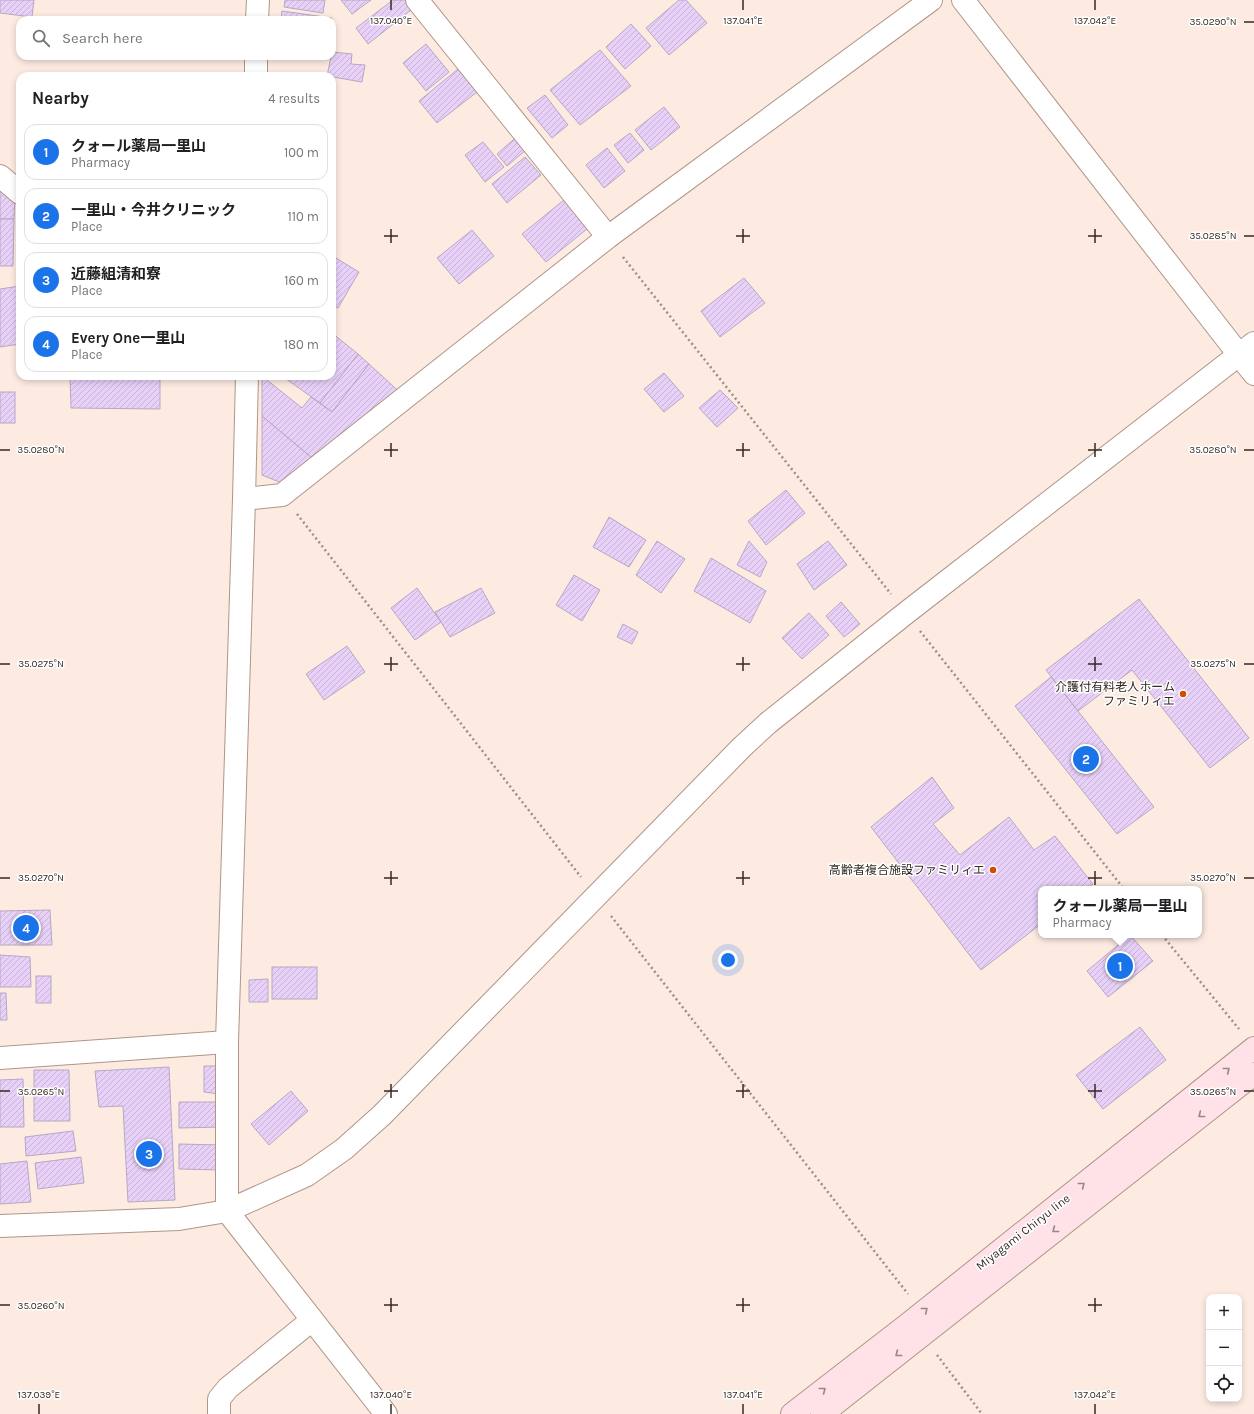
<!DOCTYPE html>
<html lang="en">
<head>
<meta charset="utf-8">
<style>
	body { margin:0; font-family:Karla,"Noto Sans JP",sans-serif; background:#f2f2f2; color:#202124 }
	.controls { position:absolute; right:12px; bottom:12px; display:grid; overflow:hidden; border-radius:8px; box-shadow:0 2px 6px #0003 }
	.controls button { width:36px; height:36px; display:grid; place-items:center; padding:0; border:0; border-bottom:1px solid #e0e0e0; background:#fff; color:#202124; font:20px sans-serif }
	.you { position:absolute; left:728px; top:960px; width:14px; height:14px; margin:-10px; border:3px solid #fff; border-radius:50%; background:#1a73e8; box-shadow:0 0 0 6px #1a73e833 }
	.badge { display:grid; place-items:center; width:26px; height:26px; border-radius:50%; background:#1a73e8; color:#fff; font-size:13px; font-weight:700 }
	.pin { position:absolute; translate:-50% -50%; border:2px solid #fff; box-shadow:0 1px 4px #0006 }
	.popup { position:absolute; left:1038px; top:886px; width:164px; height:52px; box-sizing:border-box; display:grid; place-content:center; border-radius:8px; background:#fff; filter:drop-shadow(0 1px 3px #0005); font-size:13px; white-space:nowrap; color:#757577 }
	.popup b { font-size:15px; color:#202124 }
	.popup::after { content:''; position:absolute; left:50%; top:100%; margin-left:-8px; border:8px solid transparent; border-top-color:#fff }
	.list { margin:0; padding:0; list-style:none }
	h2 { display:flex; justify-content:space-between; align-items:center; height:52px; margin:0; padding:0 16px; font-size:17px }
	h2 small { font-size:13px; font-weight:400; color:#757577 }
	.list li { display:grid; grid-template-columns:26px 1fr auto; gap:12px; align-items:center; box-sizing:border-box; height:56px; margin:0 8px 8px; padding:0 8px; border:1px solid #e0e0e0; border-radius:12px }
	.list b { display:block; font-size:15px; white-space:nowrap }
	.list p { margin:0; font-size:13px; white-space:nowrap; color:#757577 }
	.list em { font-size:13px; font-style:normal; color:#757577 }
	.icon { flex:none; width:22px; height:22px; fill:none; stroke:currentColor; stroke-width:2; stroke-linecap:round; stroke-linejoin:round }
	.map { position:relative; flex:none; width:1254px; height:1414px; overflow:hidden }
	.search { position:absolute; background:#fff; box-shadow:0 2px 6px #0003; left:16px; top:16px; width:320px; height:44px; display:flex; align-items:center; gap:10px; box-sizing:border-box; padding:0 14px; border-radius:12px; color:#757577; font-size:15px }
	.panel { position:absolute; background:#fff; box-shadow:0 2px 6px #0003; left:16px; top:72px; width:320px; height:308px; border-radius:12px }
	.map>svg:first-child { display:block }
	.building { fill:url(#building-hatch); stroke:#b6a8c1 }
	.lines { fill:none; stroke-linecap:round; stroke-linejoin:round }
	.street-casing { stroke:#b09587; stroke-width:24 }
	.secondary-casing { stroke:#b09587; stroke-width:24 }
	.path { stroke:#9d8e86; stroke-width:2.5; stroke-dasharray:2 3; stroke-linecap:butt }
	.street { stroke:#fff; stroke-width:22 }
	.secondary { stroke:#fee2e7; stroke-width:22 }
	.oneway { stroke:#998685 }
	.ticks { fill:none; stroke:#342923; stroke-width:1.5 }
	.poi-dot { fill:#d14d00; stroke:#fff; stroke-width:1.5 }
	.labels { text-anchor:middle; stroke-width:3; stroke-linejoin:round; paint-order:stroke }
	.poi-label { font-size:12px; fill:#342923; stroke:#fff; text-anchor:end }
	.street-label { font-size:12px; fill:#342923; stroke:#fff }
	.ticks-label { font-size:10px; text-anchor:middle; fill:#342923; stroke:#fff; stroke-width:3; stroke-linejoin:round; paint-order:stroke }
</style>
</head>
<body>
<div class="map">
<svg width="1254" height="1414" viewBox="0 0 1254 1414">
	<defs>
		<pattern id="building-hatch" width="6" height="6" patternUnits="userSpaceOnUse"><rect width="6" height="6" fill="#e8d1f9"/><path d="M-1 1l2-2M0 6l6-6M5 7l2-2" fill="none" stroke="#c8b3d5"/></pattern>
	</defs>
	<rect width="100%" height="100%" fill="#fdebe2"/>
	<g class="building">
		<path d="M 0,0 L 34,0 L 32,17 L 0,13 Z"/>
		<path d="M 285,0 L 325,0 L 323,13 L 284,7 Z"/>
		<path d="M 341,0 L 371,0 L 352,14 Z"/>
		<path d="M 393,0 L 412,0 L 416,6 L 368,44 L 356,28 Z"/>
		<path d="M 679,0 L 686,0 L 707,23 L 669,55 L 646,28 Z"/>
		<path d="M 282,11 L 332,18 L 331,20 L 281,20 Z"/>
		<path d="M 631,24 L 651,46 L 625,69 L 606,47 Z"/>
		<path d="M 426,44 L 449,72 L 426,91 L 403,63 Z"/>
		<path d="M 600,50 L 631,86 L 580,125 L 550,90 Z"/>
		<path d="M 332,52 L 352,54 L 351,64 L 365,65 L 362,82 L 327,76 Z"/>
		<path d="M 458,69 L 477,92 L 437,123 L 419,101 Z"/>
		<path d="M 545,95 L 568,125 L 552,138 L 527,108 Z"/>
		<path d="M 664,107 L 680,127 L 651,150 L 635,130 Z"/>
		<path d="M 521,133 L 532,145 L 507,166 L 497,154 Z"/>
		<path d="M 630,133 L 644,150 L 628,163 L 614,145 Z"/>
		<path d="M 483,142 L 504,167 L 485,182 L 465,155 Z"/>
		<path d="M 607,148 L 625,171 L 604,188 L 586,165 Z"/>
		<path d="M 525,157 L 541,175 L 507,203 L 492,184 Z"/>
		<path d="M 0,186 L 15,198 L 14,219 L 0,219 Z"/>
		<path d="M 564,200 L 587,229 L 546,262 L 522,234 Z"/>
		<path d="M 0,219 L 14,219 L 13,266 L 0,266 Z"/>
		<path d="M 472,230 L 494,256 L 459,284 L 437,258 Z"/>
		<path d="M 336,258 L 359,272 L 338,308 L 332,305 L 332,265 Z"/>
		<path d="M 744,278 L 765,303 L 720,337 L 701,311 Z"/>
		<path d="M 20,286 L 20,344 L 0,347 L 0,289 Z"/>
		<path d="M 332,333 L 358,354 L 320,403 L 282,376 L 332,376 Z"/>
		<path d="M 358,354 L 369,364 L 332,412 L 320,403 Z"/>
		<path d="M 369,364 L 405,397 L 318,463 L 262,416 L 262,376 L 302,408 L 311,397 L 332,412 Z"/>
		<path d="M 664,373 L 684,396 L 664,412 L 644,389 Z"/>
		<path d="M 70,376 L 160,376 L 160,409 L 71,408 Z"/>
		<path d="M 720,390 L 738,408 L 717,427 L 699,408 Z"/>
		<rect x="0" y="392" width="15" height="31"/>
		<path d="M 262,416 L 318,463 L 289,486 L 262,475 Z"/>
		<path d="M 786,490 L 805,513 L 766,545 L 748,521 Z"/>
		<path d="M 609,517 L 646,540 L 629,567 L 593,547 Z"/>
		<path d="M 657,541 L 685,559 L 661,593 L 636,575 Z"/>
		<path d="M 749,541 L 767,562 L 760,577 L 737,565 Z"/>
		<path d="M 828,541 L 847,565 L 814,590 L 797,564 Z"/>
		<path d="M 711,558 L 766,591 L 750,623 L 694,591 Z"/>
		<path d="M 574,575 L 600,590 L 582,621 L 556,605 Z"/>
		<path d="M 417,588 L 441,622 L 415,640 L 391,608 Z"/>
		<path d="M 481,588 L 495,613 L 450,637 L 435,612 Z"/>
		<path d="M 1139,599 L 1249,738 L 1210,768 L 1132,670 L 1078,711 L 1046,670 Z"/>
		<path d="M 841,602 L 860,624 L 844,637 L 826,616 Z"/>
		<path d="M 809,613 L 829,635 L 802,659 L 782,638 Z"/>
		<path d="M 623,624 L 638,632 L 632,644 L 617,637 Z"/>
		<path d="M 347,646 L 365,672 L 324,700 L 306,674 Z"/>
		<path d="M 1051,677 L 1154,807 L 1117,834 L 1015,706 Z"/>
		<path d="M 932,777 L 954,808 L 933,824 L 960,855 L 1009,817 L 1034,850 L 1055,836 L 1093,884 L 1087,889 L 1041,889 L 1041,924 L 981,970 L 871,827 Z"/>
		<path d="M 50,910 L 52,945 L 0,945 L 0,911 Z"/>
		<path d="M 1130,935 L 1153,961 L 1108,997 L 1087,971 Z"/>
		<path d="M 0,955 L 30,957 L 31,987 L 0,987 Z"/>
		<rect x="272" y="967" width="45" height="32"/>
		<rect x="36" y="976" width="15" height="27"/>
		<path d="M 268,979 L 268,1002 L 249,1002 L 249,980 Z"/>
		<path d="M 0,993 L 6,993 L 7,1020 L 0,1020 Z"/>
		<path d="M 1140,1027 L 1166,1060 L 1103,1109 L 1076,1075 Z"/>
		<path d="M 204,1066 L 220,1066 L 220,1094 L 204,1092 Z"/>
		<path d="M 169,1067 L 175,1200 L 128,1202 L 123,1106 L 99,1107 L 95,1071 Z"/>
		<path d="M 34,1070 L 69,1070 L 70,1121 L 34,1121 Z"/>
		<path d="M 23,1079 L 24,1127 L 0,1127 L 0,1080 Z"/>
		<path d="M 291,1091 L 308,1111 L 269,1145 L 251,1124 Z"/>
		<path d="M 179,1102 L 220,1102 L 221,1127 L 179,1128 Z"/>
		<path d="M 73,1131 L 76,1151 L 26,1156 L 25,1137 Z"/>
		<path d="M 179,1144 L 222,1145 L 222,1170 L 179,1169 Z"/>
		<path d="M 81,1157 L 84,1183 L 38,1189 L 35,1163 Z"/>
		<path d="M 27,1161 L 31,1202 L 0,1204 L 0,1164 Z"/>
	</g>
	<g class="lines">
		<g class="street-casing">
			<g id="street">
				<path d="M 417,0 L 608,237"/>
				<path d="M 963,0 L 1254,374"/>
				<path d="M 257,20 L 258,0"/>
				<path d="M 256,76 L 256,56"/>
				<path d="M 0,176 L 20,193"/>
				<path d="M 247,376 L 244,499 L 227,1042 L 227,1211 L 307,1175 L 344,1149 L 382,1115 L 742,747 L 768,723 L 906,613 L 1254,343"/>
				<path d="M 244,499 L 282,495 L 608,237 L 931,0"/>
				<path d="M 0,1058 L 227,1042"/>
				<path d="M 0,1226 L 179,1219 L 227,1211 L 386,1414"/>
				<path d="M 219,1414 L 219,1399 L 228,1388 L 312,1320"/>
			</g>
		</g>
		<g class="secondary-casing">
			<g id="secondary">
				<path d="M 792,1414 L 907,1325 L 1254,1048"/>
				<path d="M 822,1414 L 1254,1074"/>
			</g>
		</g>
		<g class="path">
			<path d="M 623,257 L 891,594"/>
			<path d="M 297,514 L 581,877"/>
			<path d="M 920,631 L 1124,889"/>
			<path d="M 611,916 L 908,1294"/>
			<path d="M 1162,935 L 1239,1029"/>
			<path d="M 937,1355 L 982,1414"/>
		</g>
		<use href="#street" class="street"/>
		<use href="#secondary" class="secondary"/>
	</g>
	<defs><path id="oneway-chevron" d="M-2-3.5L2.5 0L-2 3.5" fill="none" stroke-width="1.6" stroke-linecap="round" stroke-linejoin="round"/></defs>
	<g class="oneway">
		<use href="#oneway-chevron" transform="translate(1227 1070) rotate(-38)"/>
		<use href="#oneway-chevron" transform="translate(1201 1115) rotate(142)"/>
		<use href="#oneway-chevron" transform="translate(1082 1185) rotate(-38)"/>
		<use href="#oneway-chevron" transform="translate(1055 1230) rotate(142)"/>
		<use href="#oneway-chevron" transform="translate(925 1310) rotate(-39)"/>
		<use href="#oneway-chevron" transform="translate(898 1354) rotate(142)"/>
		<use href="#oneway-chevron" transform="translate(823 1390) rotate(-38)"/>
	</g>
	<path class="ticks" d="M 391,0 L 391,10M 743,0 L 743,10M 1095,0 L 1095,10M 1244,22 L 1254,22M 391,229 L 391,243M 743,229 L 743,243M 1095,229 L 1095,243M 384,236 L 398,236M 736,236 L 750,236M 1088,236 L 1102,236M 1244,236 L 1254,236M 391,443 L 391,457M 743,443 L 743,457M 1095,443 L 1095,457M 0,450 L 10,450M 384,450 L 398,450M 736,450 L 750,450M 1088,450 L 1102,450M 1244,450 L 1254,450M 391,657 L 391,671M 743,657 L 743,671M 1095,657 L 1095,671M 0,664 L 10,664M 384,664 L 398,664M 736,664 L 750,664M 1088,664 L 1102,664M 1244,664 L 1254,664M 391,871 L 391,885M 743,871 L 743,885M 1095,871 L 1095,885M 0,878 L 10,878M 384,878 L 398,878M 736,878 L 750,878M 1088,878 L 1102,878M 1244,878 L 1254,878M 391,1084 L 391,1098M 743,1084 L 743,1098M 1095,1084 L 1095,1098M 0,1091 L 10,1091M 384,1091 L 398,1091M 736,1091 L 750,1091M 1088,1091 L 1102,1091M 1244,1091 L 1254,1091M 391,1298 L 391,1312M 743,1298 L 743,1312M 1095,1298 L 1095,1312M 0,1305 L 10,1305M 384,1305 L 398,1305M 736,1305 L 750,1305M 1088,1305 L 1102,1305M 39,1404 L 39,1414M 391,1404 L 391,1414M 743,1404 L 743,1414M 1095,1404 L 1095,1414"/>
	<g class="poi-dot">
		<circle cx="1183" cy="694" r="4"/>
		<circle cx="993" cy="870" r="4"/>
	</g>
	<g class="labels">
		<g class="poi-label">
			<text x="1175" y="691">介護付有料老人ホーム<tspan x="1175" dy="14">ファミリィエ</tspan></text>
			<text x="985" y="874">高齢者複合施設ファミリィエ</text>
		</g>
		<g class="street-label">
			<text transform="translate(1023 1232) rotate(-38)" y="4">Miyagami Chiryu line</text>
		</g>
	</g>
	<g class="ticks-label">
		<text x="391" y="24">137.040°E</text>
		<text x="743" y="24">137.041°E</text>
		<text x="1095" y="24">137.042°E</text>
		<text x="1213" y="25">35.0290°N</text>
		<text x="1213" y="239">35.0285°N</text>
		<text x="41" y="453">35.0280°N</text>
		<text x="1213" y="453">35.0280°N</text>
		<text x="41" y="667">35.0275°N</text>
		<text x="1213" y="667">35.0275°N</text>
		<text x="41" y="881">35.0270°N</text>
		<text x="1213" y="881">35.0270°N</text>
		<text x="41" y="1095">35.0265°N</text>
		<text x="1213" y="1095">35.0265°N</text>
		<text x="41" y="1309">35.0260°N</text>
		<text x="39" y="1398">137.039°E</text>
		<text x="391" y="1398">137.040°E</text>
		<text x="743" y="1398">137.041°E</text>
		<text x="1095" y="1398">137.042°E</text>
	</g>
</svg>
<div class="controls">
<button>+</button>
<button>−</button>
<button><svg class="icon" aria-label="locate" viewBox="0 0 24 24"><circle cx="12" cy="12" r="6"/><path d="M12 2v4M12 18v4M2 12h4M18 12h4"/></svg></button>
</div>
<div class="you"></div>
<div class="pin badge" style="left:1120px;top:966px">1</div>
<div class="popup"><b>クォール薬局一里山</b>Pharmacy</div>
<div class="pin badge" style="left:1086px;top:759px">2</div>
<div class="pin badge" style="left:149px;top:1154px">3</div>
<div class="pin badge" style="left:26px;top:928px">4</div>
<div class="search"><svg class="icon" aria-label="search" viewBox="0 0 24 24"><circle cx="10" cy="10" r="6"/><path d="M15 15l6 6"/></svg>Search here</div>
<section class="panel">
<h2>Nearby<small>4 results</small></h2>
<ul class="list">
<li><span class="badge">1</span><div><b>クォール薬局一里山</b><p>Pharmacy</p></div><em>100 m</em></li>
<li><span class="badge">2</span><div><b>一里山・今井クリニック</b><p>Place</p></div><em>110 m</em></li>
<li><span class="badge">3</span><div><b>近藤組清和寮</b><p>Place</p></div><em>160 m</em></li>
<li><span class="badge">4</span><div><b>Every One一里山</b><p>Place</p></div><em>180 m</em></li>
</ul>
</section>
</div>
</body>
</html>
